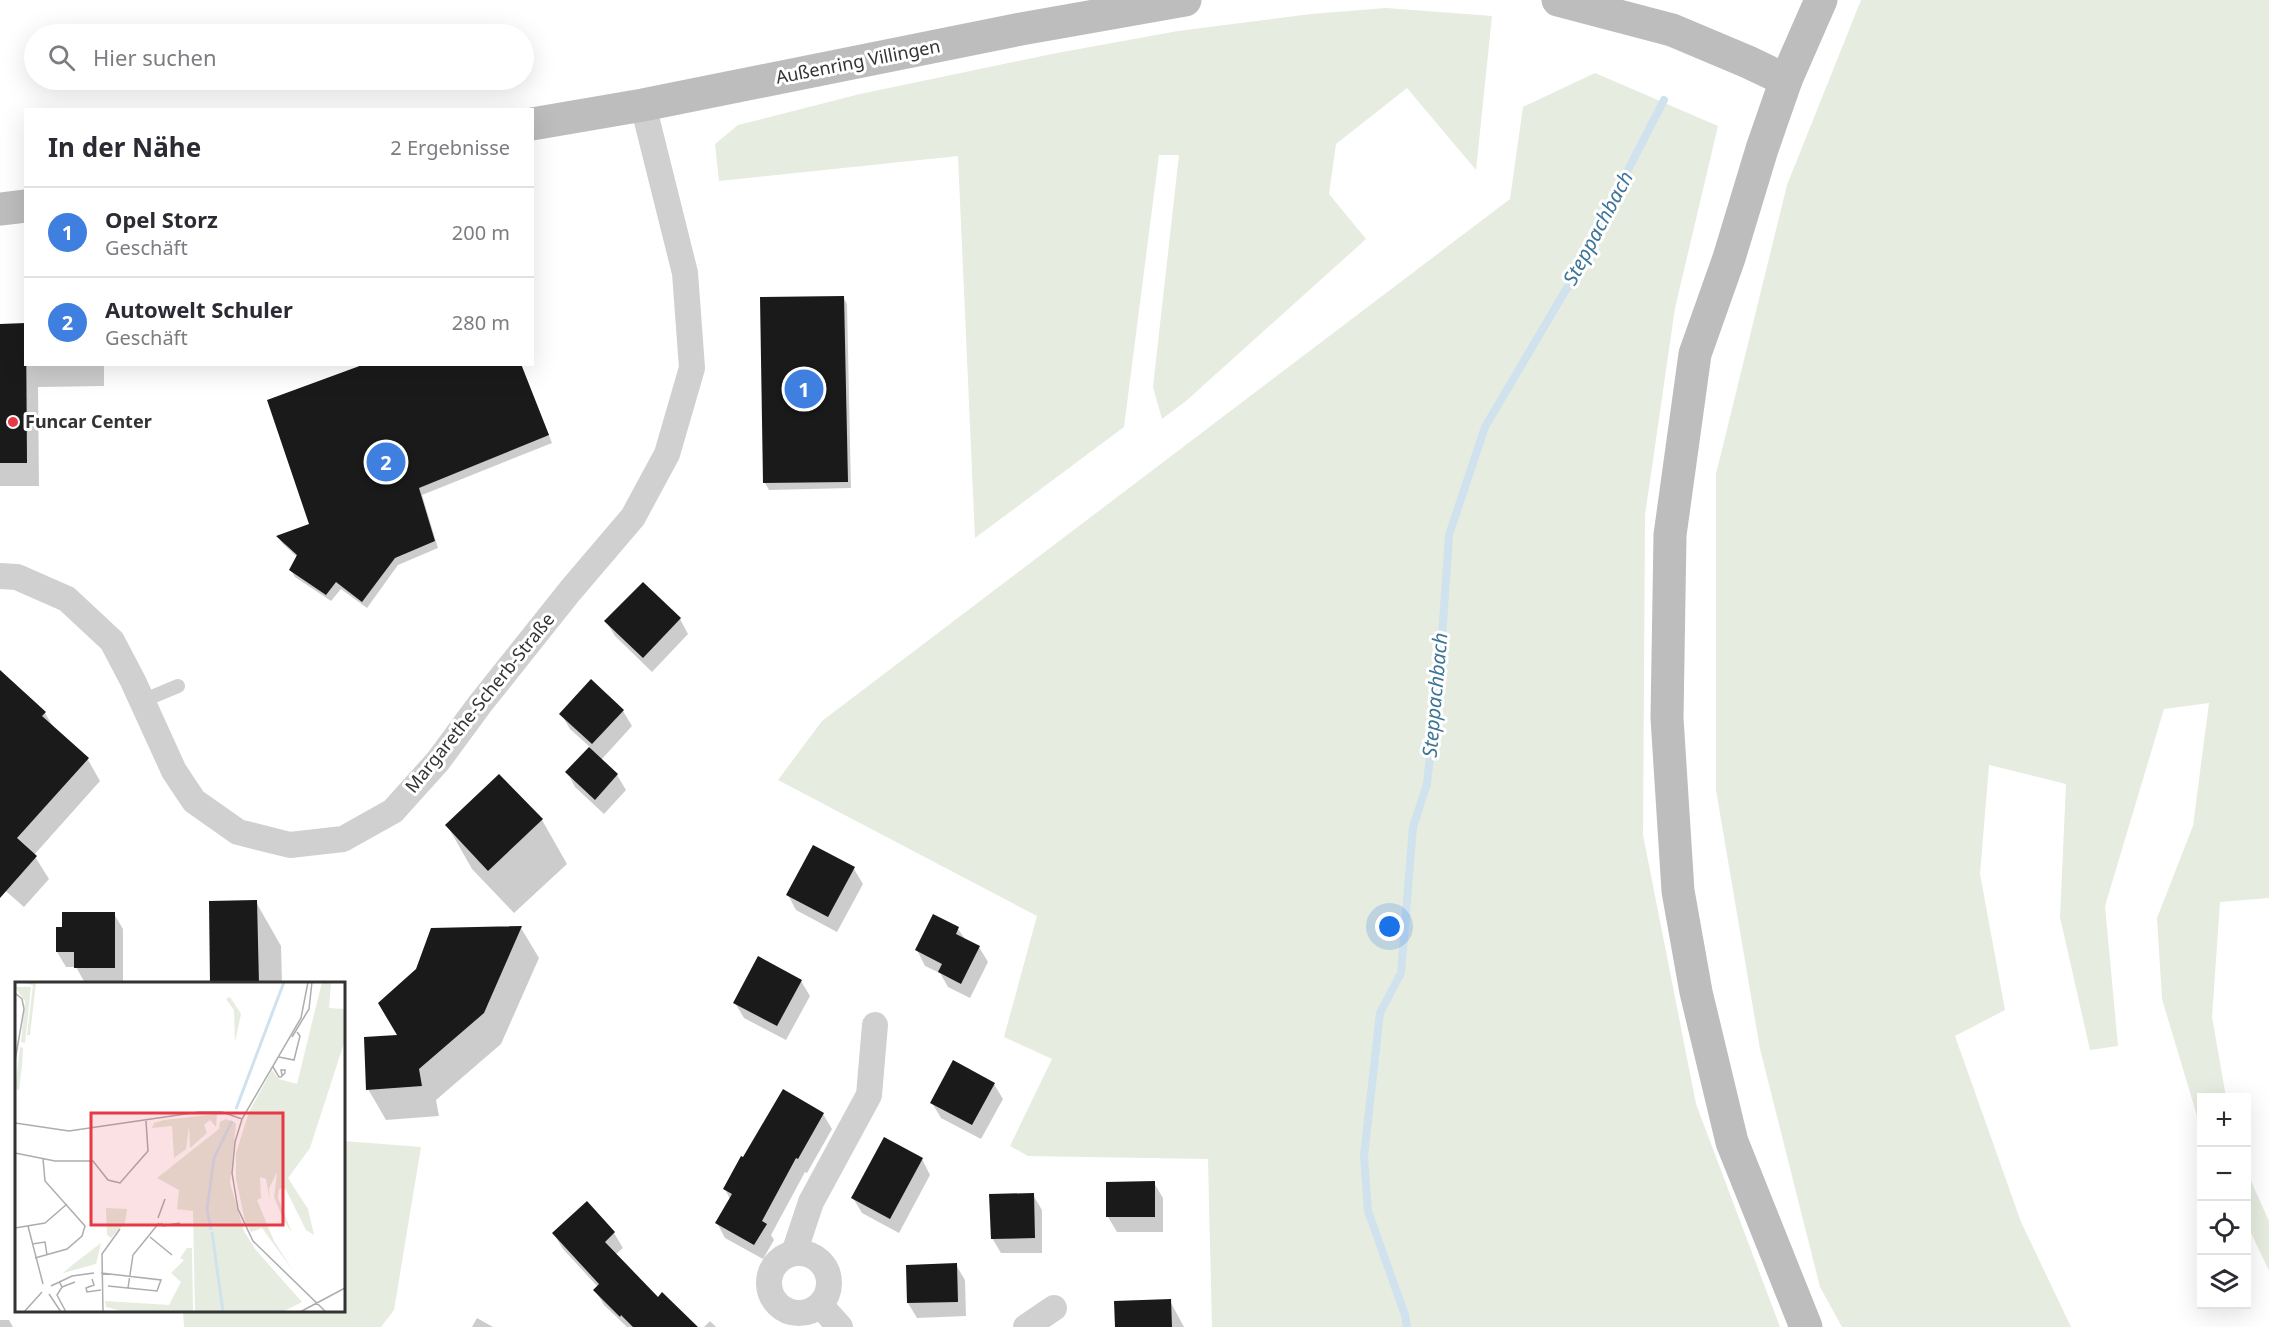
<!DOCTYPE html>
<html lang="de">
<head>
<meta charset="utf-8">
<style>
	body { margin:0; font-family:"Noto Sans",sans-serif; background:#f7f7f7; color:#2b2b33 }
	.controls { position:absolute; right:18px; bottom:18px; display:grid; overflow:hidden; border-radius:0px; box-shadow:0 6px 24px #0002 }
	.controls button { width:54px; height:54px; display:grid; place-items:center; padding:0; border:0; border-bottom:2px solid #e1e1e2; background:#fff; color:#2b2b33; font:30px sans-serif }
	.you { position:absolute; left:1390px; top:927px; width:21px; height:21px; margin:-15px; border:4px solid #fff; border-radius:50%; background:#1a73e8; box-shadow:0 0 0 9px #1a73e833 }
	.badge { display:grid; place-items:center; width:39px; height:39px; border-radius:50%; background:#1a73e8; color:#fff; font-size:20px; font-weight:700 }
	.pin { position:absolute; translate:-50% -50%; border:3px solid #fff; box-shadow:0 2px 6px #0006 }
	.list { margin:0; padding:0; list-style:none }
	h2 { display:flex; justify-content:space-between; align-items:center; height:78px; margin:0; padding:0 24px; font-size:26px }
	h2 small { font-size:20px; font-weight:400; color:#7c7c81 }
	.list li { display:grid; grid-template-columns:39px 1fr auto; gap:18px; align-items:center; box-sizing:border-box; height:90px; padding:0 24px; border-top:2px solid #e1e1e2 }
	.list b { display:block; font-size:22px; white-space:nowrap }
	.list p { margin:0; font-size:20px; white-space:nowrap; color:#7c7c81 }
	.list em { font-size:20px; font-style:normal; color:#7c7c81 }
	.icon { flex:none; width:33px; height:33px; fill:none; stroke:currentColor; stroke-width:2; stroke-linecap:round; stroke-linejoin:round }
	.map { position:relative; flex:none; width:2269px; height:1327px; overflow:hidden }
	.search { position:absolute; background:#fff; box-shadow:0 6px 24px #0002; left:24px; top:24px; width:510px; height:66px; display:flex; align-items:center; gap:15px; box-sizing:border-box; padding:0 21px; border-radius:33px; color:#7c7c81; font-size:22px }
	.panel { position:absolute; background:#fff; box-shadow:0 6px 24px #0002; left:24px; top:108px; width:510px; height:258px; border-radius:0px }
	.map>svg:first-child { display:block }
	.green { fill:#e6ecdf }
	.shadow { fill:#0003 }
	.lines { fill:none; stroke-linecap:round; stroke-linejoin:round }
	.stream { stroke:#cfe2ee; stroke-width:8 }
	.building { fill:#1a1a1a }
	.lane { stroke:#d0d0d0; stroke-width:14 }
	.street { stroke:#d0d0d0; stroke-width:26 }
	.secondary { stroke:#bdbdbd; stroke-width:33 }
	.poi-dot { fill:#e63946; stroke:#fff; stroke-width:2 }
	.labels { text-anchor:middle; stroke-width:6; stroke-linejoin:round; paint-order:stroke }
	.street-label { font-size:18px; fill:#333; stroke:#fff }
	.poi-label { font-size:18px; font-weight:bold; fill:#333; stroke:#fff; text-anchor:start }
	.water-label { font-size:20px; font-style:italic; fill:#3f7597; stroke:#fff }
	.inset-river { fill:none; stroke:#cfe2ee; stroke-width:3 }
	.inset-road { fill:none; stroke:#adadad; stroke-width:1.5 }
	.view { fill:#e63946; fill-opacity:0.15; stroke:#e63946; stroke-width:3 }
	.inset-edge { fill:none; stroke:#333; stroke-width:3 }
</style>
</head>
<body>
<div class="map">
<svg width="2269" height="1327" viewBox="0 0 2269 1327">
	<rect width="100%" height="100%" fill="#fff"/>
	<g class="green">
		<path d="M 1861,0 L 2269,0 L 2269,898 L 2220,902 L 2212,1017 L 2226,1097 L 2202,1098 L 2201,1129 L 2162,999 L 2157,918 L 2193,826 L 2209,703 L 2164,709 L 2105,906 L 2118,1046 L 2090,1050 L 2060,917 L 2066,784 L 1989,765 L 1980,874 L 2005,1010 L 1955,1036 L 2021,1222 L 2071,1327 L 1842,1327 L 1820,1287 L 1760,1049 L 1716,790 L 1716,474 L 1787,185 Z"/>
		<path d="M 1386,8 L 1492,16 L 1476,170 L 1407,88 L 1336,144 L 1329,194 L 1366,239 L 1186,401 L 1162,419 L 1153,387 L 1179,155 L 1159,155 L 1124,427 L 975,538 L 958,156 L 719,181 L 715,144 L 738,125 L 860,94 L 1057,53 L 1178,31 L 1311,14 Z"/>
		<path d="M 1595,73 L 1718,126 L 1675,308 L 1645,515 L 1643,835 L 1696,1104 L 1780,1327 L 1212,1327 L 1208,1159 L 1028,1156 L 1010,1146 L 1052,1059 L 1004,1037 L 1037,916 L 778,780 L 822,721 L 1510,199 L 1523,107 Z"/>
		<path d="M 344,1141 L 421,1147 L 394,1310 L 381,1327 L 184,1327 L 183,1311 L 344,1310 Z"/>
		<path d="M 2246,1170 L 2269,1221 L 2269,1271 L 2247,1224 Z"/>
	</g>
	<g class="shadow">
		<path d="M 843,297 L 847,304 L 851,488 L 769,490 L 765,483 Z"/>
		<path d="M 0,325 L 26,364 L 104,364 L 104,386 L 38,387 L 39,486 L 0,486 Z"/>
		<path d="M 521,364 L 552,443 L 422,495 L 438,548 L 398,565 L 367,608 L 341,589 L 331,601 L 295,577 L 291,570 L 297,557 L 282,543 L 278,537 L 311,525 Z"/>
		<path d="M 680,619 L 688,634 L 652,672 L 615,636 L 606,621 Z"/>
		<path d="M 0,672 L 45,713 L 55,730 L 87,758 L 100,781 L 34,855 L 49,879 L 24,907 L 0,886 Z"/>
		<path d="M 623,711 L 632,726 L 601,760 L 617,775 L 626,790 L 604,814 L 575,787 L 567,772 L 590,747 L 570,729 L 561,714 Z"/>
		<path d="M 542,820 L 567,864 L 514,913 L 472,869 L 447,825 Z"/>
		<path d="M 854,869 L 863,884 L 837,932 L 796,910 L 788,895 Z"/>
		<path d="M 256,902 L 281,946 L 282,984 L 212,984 Z"/>
		<path d="M 114,914 L 123,929 L 123,983 L 85,983 L 76,967 L 66,967 L 57,952 L 63,928 Z"/>
		<path d="M 934,916 L 958,929 L 965,939 L 979,947 L 988,962 L 970,998 L 948,987 L 940,973 L 925,966 L 917,950 Z"/>
		<path d="M 521,928 L 539,958 L 501,1044 L 436,1100 L 439,1116 L 386,1120 L 368,1089 L 399,1037 Z"/>
		<path d="M 801,981 L 810,996 L 786,1040 L 744,1018 L 735,1003 Z"/>
		<path d="M 994,1084 L 1003,1099 L 981,1139 L 941,1118 L 932,1103 Z"/>
		<path d="M 823,1114 L 832,1129 L 807,1173 L 805,1172 L 771,1235 L 774,1240 L 763,1259 L 725,1238 L 717,1223 L 730,1199 L 725,1189 L 744,1159 Z"/>
		<path d="M 922,1159 L 930,1175 L 899,1233 L 862,1213 L 853,1198 Z"/>
		<path d="M 1154,1183 L 1163,1198 L 1163,1232 L 1117,1232 L 1108,1217 Z"/>
		<path d="M 1033,1195 L 1042,1210 L 1042,1253 L 1001,1253 L 992,1238 Z"/>
		<path d="M 614,1233 L 623,1248 L 615,1255 L 658,1299 L 696,1327 L 627,1327 L 604,1305 L 595,1290 L 598,1287 L 563,1249 L 554,1234 Z"/>
		<path d="M 956,1265 L 965,1280 L 966,1316 L 917,1318 L 908,1303 Z"/>
		<path d="M 1170,1301 L 1184,1327 L 1116,1327 Z"/>
		<path d="M 477,1318 L 493,1327 L 472,1327 Z"/>
		<path d="M 0,1320 L 9,1320 L 13,1327 L 0,1327 Z"/>
		<path d="M 710,1321 L 716,1327 L 704,1327 Z"/>
	</g>
	<g class="lines">
		<path class="stream" d="M 1407,1327 L 1405,1315 L 1368,1211 L 1364,1156 L 1380,1013 L 1401,973 L 1413,827 L 1427,784 L 1441,652 L 1449,535 L 1485,427 L 1571,281 L 1664,100"/>
	</g>
	<g class="building">
		<path d="M 844,296 L 848,482 L 763,483 L 760,297 Z"/>
		<path d="M 26,323 L 27,463 L 0,463 L 0,324 Z"/>
		<path d="M 365,364 L 521,364 L 549,435 L 419,488 L 435,541 L 395,558 L 362,602 L 336,582 L 326,595 L 289,570 L 297,555 L 276,536 L 309,524 L 267,400 Z"/>
		<path d="M 643,582 L 681,618 L 643,658 L 604,621 Z"/>
		<path d="M 0,670 L 46,712 L 42,716 L 89,758 L 17,838 L 37,856 L 0,898 Z"/>
		<path d="M 591,679 L 624,710 L 592,744 L 559,714 Z"/>
		<path d="M 589,747 L 618,774 L 595,800 L 565,772 Z"/>
		<path d="M 499,774 L 543,819 L 488,871 L 445,825 Z"/>
		<path d="M 813,845 L 855,867 L 828,917 L 786,895 Z"/>
		<path d="M 257,900 L 259,984 L 210,984 L 209,901 Z"/>
		<path d="M 62,912 L 115,912 L 115,968 L 74,968 L 74,952 L 56,952 L 56,927 L 62,927 Z"/>
		<path d="M 933,914 L 959,927 L 956,934 L 980,946 L 961,984 L 938,972 L 942,964 L 915,950 Z"/>
		<path d="M 522,926 L 484,1013 L 419,1069 L 422,1086 L 366,1090 L 364,1037 L 397,1035 L 378,1003 L 416,969 L 431,928 Z"/>
		<path d="M 758,956 L 802,980 L 777,1026 L 733,1003 Z"/>
		<path d="M 953,1060 L 995,1083 L 972,1125 L 930,1103 Z"/>
		<path d="M 783,1089 L 824,1113 L 798,1159 L 796,1158 L 762,1221 L 767,1224 L 754,1245 L 715,1223 L 732,1194 L 723,1189 L 741,1156 L 743,1157 Z"/>
		<path d="M 884,1137 L 923,1158 L 890,1219 L 851,1198 Z"/>
		<path d="M 1155,1181 L 1155,1217 L 1106,1217 L 1106,1182 Z"/>
		<path d="M 1034,1193 L 1035,1238 L 991,1239 L 989,1194 Z"/>
		<path d="M 587,1201 L 615,1232 L 605,1242 L 658,1297 L 662,1292 L 698,1327 L 633,1327 L 621,1315 L 620,1317 L 593,1290 L 599,1284 L 552,1233 Z"/>
		<path d="M 957,1263 L 958,1302 L 907,1303 L 906,1265 Z"/>
		<path d="M 1171,1299 L 1172,1327 L 1115,1327 L 1114,1301 Z"/>
	</g>
	<g class="lines">
		<path class="lane" d="M 142,701 L 178,686"/>
		<g class="street">
			<path d="M 0,576 L 17,577 L 67,599 L 112,641 L 133,681 L 174,771 L 194,801 L 238,832 L 290,845 L 343,839 L 393,811 L 438,761 L 480,704 L 570,591 L 633,517 L 667,454 L 692,368 L 685,273 L 643,105"/>
			<circle cx="799" cy="1283" r="30"/>
			<path d="M 794,1253 L 811,1202 L 869,1095 L 875,1025"/>
			<path d="M 820,1305 L 840,1327"/>
			<path d="M 1026,1327 L 1054,1308"/>
		</g>
		<g class="secondary">
			<path d="M 1558,0 L 1672,30 L 1748,62 L 1786,80"/>
			<path d="M 532,124 L 643,105 L 1021,29 L 1185,0"/>
			<path d="M 0,209 L 26,206"/>
			<path d="M 1806,1327 L 1732,1142 L 1696,992 L 1678,891 L 1667,718 L 1670,535 L 1695,354 L 1729,258 L 1762,149 L 1786,80 L 1821,0"/>
		</g>
	</g>
	<circle class="poi-dot" cx="13" cy="422" r="6"/>
	<g class="labels">
		<g class="street-label">
			<text transform="translate(858 62) rotate(-11)" y="6">Außenring Villingen</text>
			<text transform="translate(480 703) rotate(-51)" y="6">Margarethe-Scherb-Straße</text>
		</g>
		<g class="poi-label">
			<text x="25" y="428">Funcar Center</text>
		</g>
		<g class="water-label">
			<text transform="translate(1598 228) rotate(-62)" y="7">Steppachbach</text>
			<text transform="translate(1435 695) rotate(-85)" y="7">Steppachbach</text>
		</g>
	</g>
	<g transform="translate(15 982)">
		<rect width="330" height="330" fill="#fff"/>
		<path d="M 5,0 L 21,0 L 15,53 L 12,53 L 18,3 ZM 307,0 L 316,0 L 314,26 L 330,27 L 330,58 L 295,166 L 273,196 L 293,227 L 299,253 L 291,248 L 270,206 L 264,207 L 263,216 L 277,251 L 269,239 L 259,215 L 262,190 L 254,207 L 255,219 L 251,197 L 245,195 L 246,216 L 242,218 L 259,259 L 279,290 L 247,246 L 236,250 L 230,239 L 221,197 L 221,171 L 234,130 L 257,88 L 264,97 L 282,102 ZM 0,5 L 16,5 L 10,61 L 6,60 L 10,19 ZM 215,15 L 226,32 L 220,60 L 219,28 L 211,17 ZM 5,65 L 8,66 L 7,84 L 4,108 L 0,107 ZM 202,132 L 201,145 L 195,138 L 189,143 L 192,151 L 175,166 L 174,144 L 171,167 L 159,176 L 157,144 L 137,146 L 139,141 L 149,138 ZM 211,137 L 221,141 L 215,201 L 229,249 L 240,267 L 287,320 L 267,330 L 180,330 L 178,229 L 162,227 L 164,208 L 142,196 L 204,147 L 205,140 ZM 91,226 L 112,227 L 110,241 L 96,256 L 92,253 ZM 86,261 L 81,282 L 48,291 L 61,280 ZM 172,266 L 177,266 L 178,330 L 110,330 L 91,325 L 90,319 L 154,323 L 166,300 L 156,291 L 169,278 L 165,276 Z" fill="#e6ecdf"/>
		<path class="inset-river" d="M 221,127 L 269,0M 196,248 L 192,228 L 199,176 L 217,139M 197,250 L 208,330"/>
		<path class="inset-road" d="M 293,0 L 286,36 L 227,137 L 220,160 L 217,191 L 223,227 L 238,259 L 311,330M 0,11 L 7,17 L 9,27 L 0,79M 277,55 L 294,27 L 297,0M 264,75 L 279,78 L 285,54 L 282,50M 258,85 L 264,95 L 266,95 L 270,91 L 270,88 L 266,88 L 267,93M 0,141 L 54,149 L 184,130 L 207,130 L 227,137M 0,171 L 40,179 L 78,179 L 93,198 L 105,201 L 133,169 L 131,139M 143,236 L 150,217M 146,241 L 148,244 L 165,241M 13,244 L 28,302M 0,246 L 30,241 L 52,222M 135,255 L 157,273M 17,262 L 30,260 L 32,273M 20,276 L 52,267 L 67,254 L 70,244 L 30,199 L 28,177M 86,291 L 146,298 L 142,309 L 93,304M 77,297 L 79,303 L 71,306 L 72,310 L 86,308M 44,299 L 47,305 L 60,300M 36,304 L 57,294 L 79,291M 47,305 L 42,313 L 51,330M 113,306 L 118,273 L 144,241M 34,312 L 46,330M 9,330 L 27,310M 88,330 L 87,272 L 105,247M 285,330 L 330,306"/>
		<path class="view" d="M 76,131 L 268,131 L 268,243 L 76,243 Z"/>
		<rect width="330" height="330" class="inset-edge"/>
	</g>
</svg>
<div class="controls">
<button>+</button>
<button>−</button>
<button><svg class="icon" aria-label="locate" viewBox="0 0 24 24"><circle cx="12" cy="12" r="6"/><path d="M12 2v4M12 18v4M2 12h4M18 12h4"/></svg></button>
<button><svg class="icon" aria-label="layers" viewBox="0 0 24 24"><path d="M12 4l9 5-9 5-9-5zM3 14l9 5 9-5"/></svg></button>
</div>
<div class="you"></div>
<div class="pin badge" style="left:804px;top:389px;background:#3f7fe0">1</div>
<div class="pin badge" style="left:386px;top:462px;background:#3f7fe0">2</div>
<div class="search"><svg class="icon" aria-label="search" viewBox="0 0 24 24"><circle cx="10" cy="10" r="6"/><path d="M15 15l6 6"/></svg>Hier suchen</div>
<section class="panel">
<h2>In der Nähe<small>2 Ergebnisse</small></h2>
<ul class="list">
<li><span class="badge" style="background:#3f7fe0">1</span><div><b>Opel Storz</b><p>Geschäft</p></div><em>200 m</em></li>
<li><span class="badge" style="background:#3f7fe0">2</span><div><b>Autowelt Schuler</b><p>Geschäft</p></div><em>280 m</em></li>
</ul>
</section>
</div>
</body>
</html>
